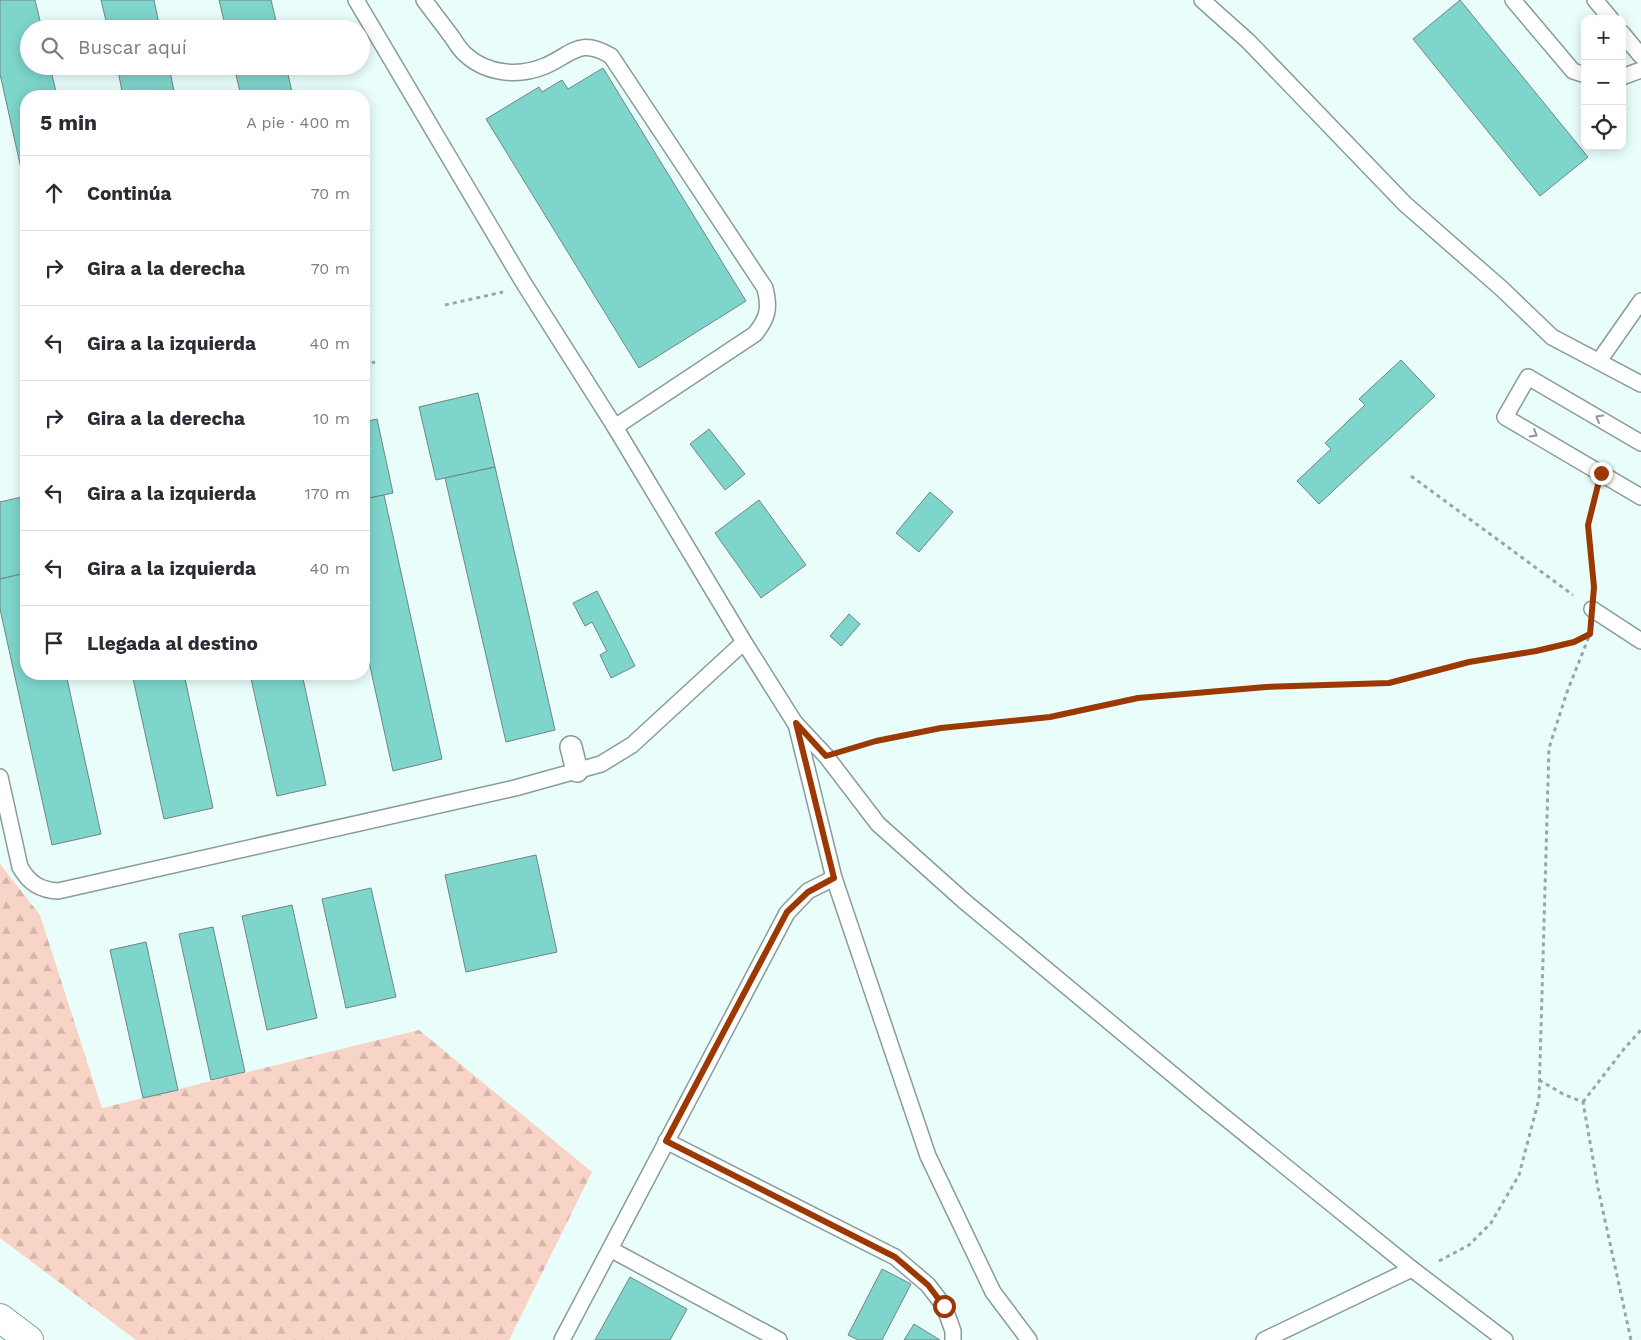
<!DOCTYPE html>
<html lang="es">
<head>
<meta charset="utf-8">
<style>
	body { margin:0; font-family:"Work Sans",sans-serif; background:#f2f2f3; color:#2b2b33 }
	.controls { position:absolute; right:15px; top:15px; display:grid; overflow:hidden; border-radius:10px; box-shadow:0 2px 12px #0003 }
	.controls button { width:45px; height:45px; display:grid; place-items:center; padding:0; border:0; border-bottom:1px solid #e1e1e2; background:#fff; color:#2b2b33; font:25px sans-serif }
	.stop { position:absolute; width:15px; height:15px; margin:-11px; border:4px solid #9c3804; border-radius:50%; background:#fff }
	.stop.end { background:#9c3804; border-color:#fff; box-shadow:0 1px 5px #0008 }
	.list { margin:0; padding:0; list-style:none }
	h2 { display:flex; justify-content:space-between; align-items:center; height:65px; margin:0; padding:0 20px; font-size:21px }
	h2 small { font-size:16px; font-weight:400; color:#7c7c81 }
	.list li { display:grid; grid-template-columns:32px 1fr auto; gap:15px; align-items:center; box-sizing:border-box; height:75px; padding:0 20px; border-top:1px solid #e1e1e2 }
	.list b { display:block; font-size:19px; white-space:nowrap }
	.list em { font-size:16px; font-style:normal; color:#7c7c81 }
	.icon { flex:none; width:28px; height:28px; fill:none; stroke:currentColor; stroke-width:2; stroke-linecap:round; stroke-linejoin:round }
	.map { position:relative; flex:none; width:1641px; height:1340px; overflow:hidden }
	.search { position:absolute; background:#fff; box-shadow:0 2px 12px #0003; left:20px; top:20px; width:350px; height:55px; display:flex; align-items:center; gap:12px; box-sizing:border-box; padding:0 18px; border-radius:28px; color:#7c7c81; font-size:19px }
	.panel { position:absolute; background:#fff; box-shadow:0 2px 12px #0003; left:20px; top:90px; width:350px; height:590px; border-radius:20px }
	.map>svg:first-child { display:block }
	.forest { fill:url(#forest-firs) }
	.building { fill:#7ed5cb; stroke:#728582 }
	.lines { fill:none; stroke-linecap:round; stroke-linejoin:round }
	.service-casing { stroke:#899c99; stroke-width:18 }
	.pedestrian-casing { stroke:#899c99; stroke-width:24 }
	.tertiary-casing { stroke:#899c99; stroke-width:30 }
	.path { stroke:#97a7a4; stroke-width:3; stroke-dasharray:4 4; stroke-linecap:butt }
	.service { stroke:#fff; stroke-width:15 }
	.pedestrian { stroke:#fff; stroke-width:21 }
	.tertiary { stroke:#fff; stroke-width:28 }
	.oneway { stroke:#939796 }
	.route { stroke:#9c3804; stroke-width:6 }
</style>
</head>
<body>
<div class="map">
<svg width="1641" height="1340" viewBox="0 0 1641 1340">
	<defs>
		<pattern id="forest-firs" width="22" height="20" patternUnits="userSpaceOnUse" patternTransform="scale(1.25)"><rect width="22" height="20" fill="#f8d4c6"/><path d="M5 1l3.5 6h-7zM16 11l3.5 6h-7z" fill="#d4b5a9"/></pattern>
	</defs>
	<rect width="100%" height="100%" fill="#e9fefb"/>
	<path class="forest" d="M 0,864 L 40,915 L 102,1108 L 419,1030 L 592,1172 L 509,1340 L 136,1340 L 0,1238 Z"/>
	<g class="building">
		<path d="M 0,0 L 35,0 L 42,29 L 29,29 L 29,66 L 50,66 L 57,96 L 26,96 L 26,191 L 0,74 Z"/>
		<path d="M 101,0 L 154,0 L 160,29 L 108,29 Z"/>
		<path d="M 219,0 L 271,0 L 278,29 L 226,29 Z"/>
		<path d="M 1460,0 L 1588,157 L 1540,196 L 1413,39 Z"/>
		<path d="M 117,66 L 169,66 L 175,96 L 123,96 Z"/>
		<path d="M 234,66 L 286,66 L 293,96 L 241,96 Z"/>
		<path d="M 603,68 L 746,301 L 639,368 L 486,119 L 539,87 L 542,92 L 562,80 L 568,89 Z"/>
		<path d="M 1401,360 L 1435,396 L 1319,504 L 1297,481 L 1331,449 L 1325,443 L 1365,405 L 1359,399 Z"/>
		<path d="M 478,393 L 495,467 L 436,480 L 419,407 Z"/>
		<path d="M 377,419 L 393,493 L 364,499 L 364,422 Z"/>
		<path d="M 709,429 L 745,474 L 725,490 L 690,444 Z"/>
		<path d="M 495,467 L 555,730 L 506,742 L 445,478 Z"/>
		<path d="M 930,492 L 953,512 L 919,552 L 896,533 Z"/>
		<path d="M 384,495 L 442,759 L 393,771 L 364,639 L 364,499 Z"/>
		<path d="M 26,496 L 26,573 L 0,579 L 0,502 Z"/>
		<path d="M 759,500 L 806,565 L 761,598 L 715,533 Z"/>
		<path d="M 26,573 L 26,674 L 66,674 L 101,834 L 52,845 L 0,609 L 0,579 Z"/>
		<path d="M 597,591 L 635,666 L 611,678 L 600,655 L 607,651 L 592,622 L 585,626 L 573,603 Z"/>
		<path d="M 849,614 L 860,624 L 841,646 L 830,636 Z"/>
		<path d="M 132,674 L 184,674 L 213,808 L 164,819 Z"/>
		<path d="M 250,674 L 302,674 L 326,785 L 277,796 Z"/>
		<path d="M 536,855 L 557,952 L 466,972 L 445,875 Z"/>
		<path d="M 371,888 L 396,997 L 346,1008 L 322,899 Z"/>
		<path d="M 292,905 L 317,1018 L 267,1030 L 242,916 Z"/>
		<path d="M 213,927 L 245,1072 L 211,1080 L 179,934 Z"/>
		<path d="M 146,942 L 178,1090 L 143,1098 L 110,950 Z"/>
		<path d="M 882,1269 L 911,1284 L 882,1340 L 858,1340 L 848,1335 Z"/>
		<path d="M 630,1277 L 687,1309 L 670,1340 L 595,1340 Z"/>
		<path d="M 914,1324 L 940,1340 L 904,1340 Z"/>
	</g>
	<g class="lines">
		<g class="service-casing">
			<g id="service">
				<path d="M 356,0 L 523,282 L 615,427 L 744,642 L 795,723 L 826,756 L 878,824 L 964,901 L 1207,1103 L 1412,1269 L 1505,1340"/>
				<path d="M 424,0 C 433,12 443,25 452,37 C 456,43 460,50 466,55 C 487,74 519,77 545,66 C 573,54 579,37 611,56 L 765,288 C 770,308 768,318 755,334 L 615,427"/>
				<path d="M 1202,0 L 1248,41 L 1405,204 L 1502,289 L 1552,337 L 1641,384"/>
				<path d="M 1513,0 L 1573,71 L 1585,75"/>
				<path d="M 1595,0 L 1611,19"/>
				<path d="M 1622,33 L 1641,56"/>
				<path d="M 1622,77 L 1641,70"/>
				<path d="M 1599,361 L 1641,301"/>
				<path d="M 1641,443 L 1528,377 L 1505,417 L 1641,497"/>
				<path d="M 1592,609 L 1641,641"/>
				<path d="M 796,724 L 834,878 L 928,1156 L 993,1292 L 1029,1340"/>
				<path d="M 0,777 L 20,867 C 29,883 40,890 58,891 L 515,788 L 601,764 L 632,745 L 744,642"/>
				<path d="M 666,1141 L 895,1257 L 928,1285 L 944,1306 L 953,1331 L 953,1340"/>
				<path d="M 610,1249 L 779,1340"/>
				<path d="M 562,1340 L 787,913 L 808,891 L 834,878"/>
				<path d="M 1264,1340 L 1412,1269"/>
			</g>
		</g>
		<g class="pedestrian-casing">
			<path id="pedestrian" d="M 571,747 L 577,771"/>
		</g>
		<g class="tertiary-casing">
			<path id="tertiary" d="M 0,1318 L 29,1340"/>
		</g>
		<g class="path">
			<path d="M 445,305 L 503,292"/>
			<path d="M 364,365 L 375,362"/>
			<path d="M 1411,476 L 1573,595"/>
			<path d="M 1594,588 L 1588,525 L 1595,496"/>
			<path d="M 848,749 L 876,741 L 941,728 L 1050,717 L 1138,698 L 1266,687 L 1389,683 L 1469,662 L 1536,651 L 1574,642 L 1590,635"/>
			<path d="M 1539,1080 L 1563,1094 L 1583,1102 L 1598,1188 L 1631,1340"/>
			<path d="M 1583,1102 L 1624,1049 L 1641,1030"/>
			<path d="M 1439,1261 L 1469,1245 L 1491,1223 L 1519,1175 L 1539,1099 L 1549,748 L 1567,692 L 1590,634"/>
		</g>
		<use href="#service" class="service"/>
		<use href="#pedestrian" class="pedestrian"/>
		<use href="#tertiary" class="tertiary"/>
	</g>
	<defs><path id="oneway-chevron" d="M-2-3.5L2.5 0L-2 3.5" fill="none" stroke-width="1.6" stroke-linecap="round" stroke-linejoin="round" transform="scale(1.25)"/></defs>
	<g class="oneway">
		<use href="#oneway-chevron" transform="translate(1599 418) rotate(-150)"/>
		<use href="#oneway-chevron" transform="translate(1534 434) rotate(30)"/>
	</g>
	<g class="lines">
		<path class="route" d="M 944,1306 L 928,1285 L 895,1257 L 666,1141 L 787,912 L 808,892 L 834,878 L 796,723 L 826,756 L 876,741 L 941,728 L 1050,717 L 1138,698 L 1266,687 L 1389,683 L 1469,662 L 1536,651 L 1574,642 L 1590,634 L 1594,587 L 1588,525 L 1601,473"/>
	</g>
</svg>
<div class="controls">
<button>+</button>
<button>−</button>
<button><svg class="icon" aria-label="locate" viewBox="0 0 24 24"><circle cx="12" cy="12" r="6"/><path d="M12 2v4M12 18v4M2 12h4M18 12h4"/></svg></button>
</div>
<div class="stop" style="left:944px;top:1306px"></div>
<div class="stop end" style="left:1601px;top:473px"></div>
<div class="search"><svg class="icon" aria-label="search" viewBox="0 0 24 24"><circle cx="10" cy="10" r="6"/><path d="M15 15l6 6"/></svg>Buscar aquí</div>
<section class="panel">
<h2>5 min<small>A pie · 400 m</small></h2>
<ul class="list">
<li><svg class="icon" aria-label="ahead" viewBox="0 0 24 24"><path d="M12 20V5M6 11l6-6 6 6"/></svg><div><b>Continúa</b></div><em>70 m</em></li>
<li><svg class="icon" aria-label="right" viewBox="0 0 24 24"><path d="M7 20v-9h11M14 6l5 5-5 5"/></svg><div><b>Gira a la derecha</b></div><em>70 m</em></li>
<li><svg class="icon" aria-label="left" viewBox="0 0 24 24"><path d="M17 20v-9H6M10 6l-5 5 5 5"/></svg><div><b>Gira a la izquierda</b></div><em>40 m</em></li>
<li><svg class="icon" aria-label="right" viewBox="0 0 24 24"><path d="M7 20v-9h11M14 6l5 5-5 5"/></svg><div><b>Gira a la derecha</b></div><em>10 m</em></li>
<li><svg class="icon" aria-label="left" viewBox="0 0 24 24"><path d="M17 20v-9H6M10 6l-5 5 5 5"/></svg><div><b>Gira a la izquierda</b></div><em>170 m</em></li>
<li><svg class="icon" aria-label="left" viewBox="0 0 24 24"><path d="M17 20v-9H6M10 6l-5 5 5 5"/></svg><div><b>Gira a la izquierda</b></div><em>40 m</em></li>
<li><svg class="icon" aria-label="arrive" viewBox="0 0 24 24"><path d="M6 21V4h12l-3 4 3 4H6"/></svg><div><b>Llegada al destino</b></div></li>
</ul>
</section>
</div>
</body>
</html>
